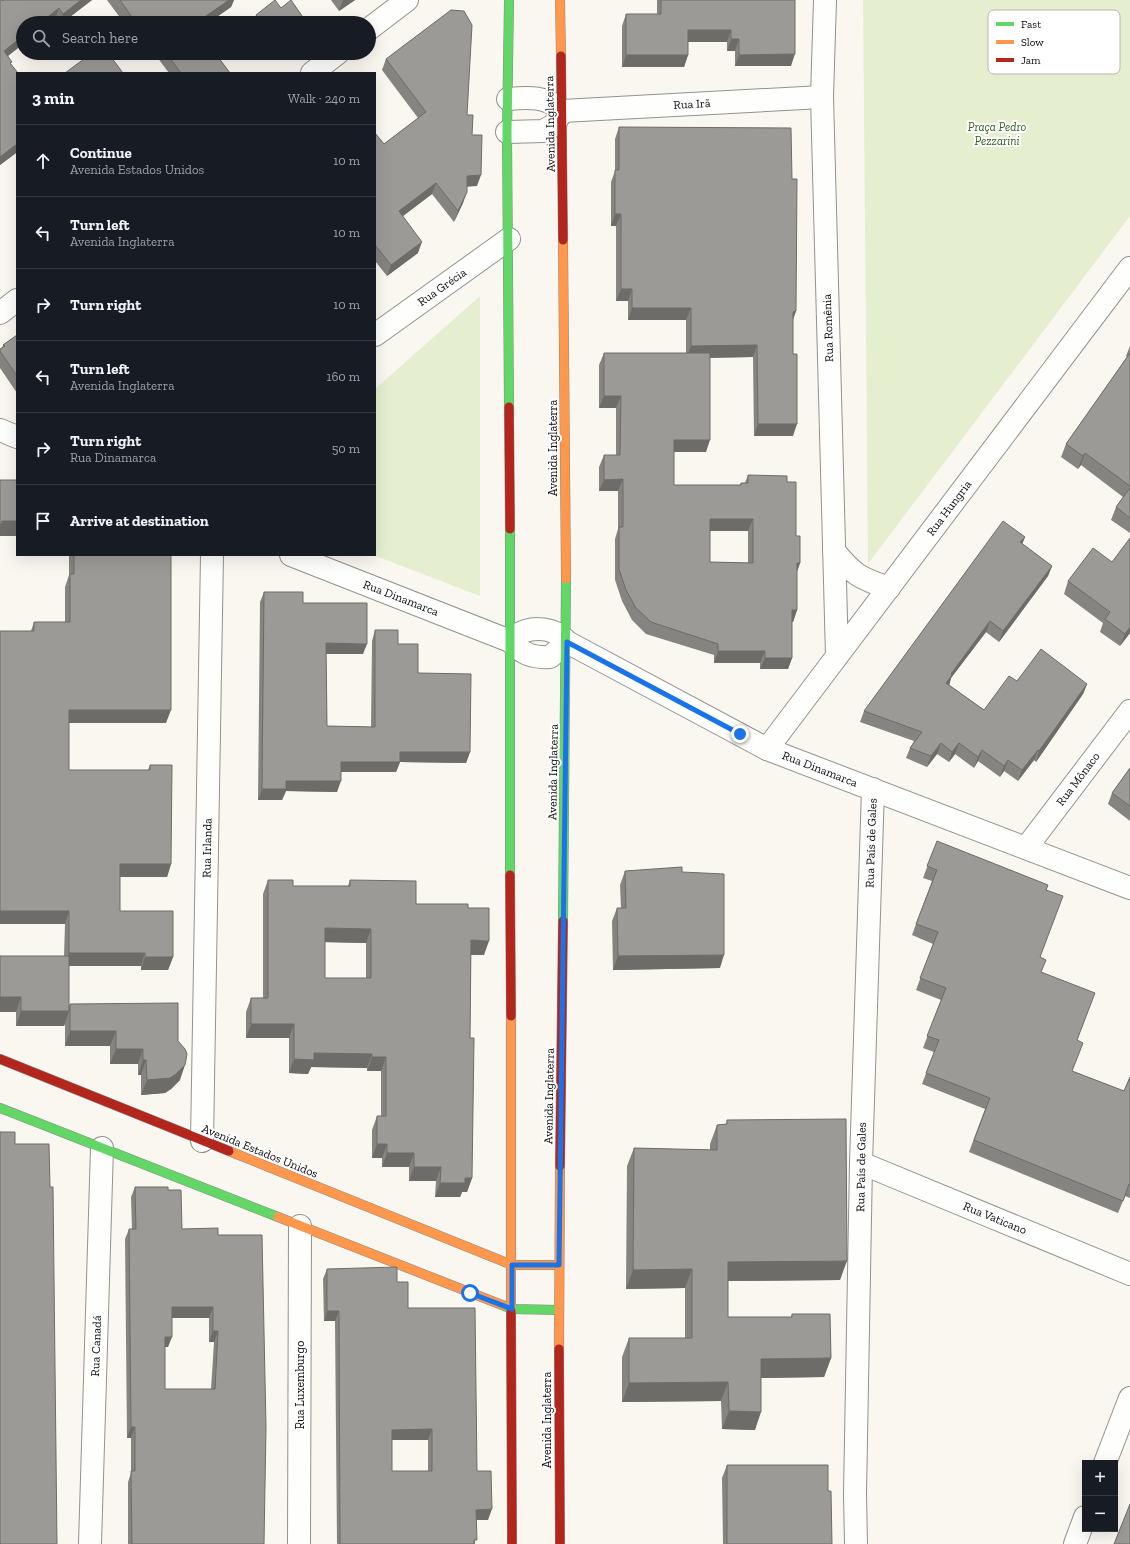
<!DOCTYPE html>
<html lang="en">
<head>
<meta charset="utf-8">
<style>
	body { margin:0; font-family:"Zilla Slab",serif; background:#20242c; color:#f1f3f6 }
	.controls { position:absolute; right:12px; bottom:12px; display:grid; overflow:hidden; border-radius:0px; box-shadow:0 4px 16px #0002 }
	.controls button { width:36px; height:36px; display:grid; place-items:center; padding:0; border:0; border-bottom:1px solid #363941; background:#171b24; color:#f1f3f6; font:20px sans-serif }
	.stop { position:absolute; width:12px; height:12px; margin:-9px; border:3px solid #1a73e8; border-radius:50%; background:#fff }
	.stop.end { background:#1a73e8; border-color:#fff; box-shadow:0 1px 4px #0008 }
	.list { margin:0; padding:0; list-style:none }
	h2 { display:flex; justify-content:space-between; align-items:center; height:52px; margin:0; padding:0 16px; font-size:17px }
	h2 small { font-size:13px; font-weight:400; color:#9ea1a6 }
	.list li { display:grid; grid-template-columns:26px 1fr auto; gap:12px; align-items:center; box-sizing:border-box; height:72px; padding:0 16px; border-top:1px solid #363941 }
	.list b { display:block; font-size:15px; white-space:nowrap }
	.list p { margin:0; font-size:13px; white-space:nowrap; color:#9ea1a6 }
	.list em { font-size:13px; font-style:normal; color:#9ea1a6 }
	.icon { flex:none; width:22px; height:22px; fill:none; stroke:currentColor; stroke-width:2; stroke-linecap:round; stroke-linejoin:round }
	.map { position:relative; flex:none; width:1130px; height:1544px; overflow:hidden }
	.search { position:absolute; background:#171b24; box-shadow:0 4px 16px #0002; left:16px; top:16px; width:360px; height:44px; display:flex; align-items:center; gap:10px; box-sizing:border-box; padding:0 14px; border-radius:22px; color:#9ea1a6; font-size:15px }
	.panel { position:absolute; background:#171b24; box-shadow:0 4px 16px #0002; left:16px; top:72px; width:360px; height:484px; border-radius:0px }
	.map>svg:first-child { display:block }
	.green { fill:#e5efd0 }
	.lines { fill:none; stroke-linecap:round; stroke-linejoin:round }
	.street-casing { stroke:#93928f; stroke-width:24 }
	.fast-casing { stroke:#8a8885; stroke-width:10 }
	.slow-casing { stroke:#8a8885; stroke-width:10 }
	.jam-casing { stroke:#8a8885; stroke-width:10 }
	.street { stroke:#fefefd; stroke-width:22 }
	.fast { stroke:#63d668; stroke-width:9 }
	.slow { stroke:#ff974d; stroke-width:9 }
	.jam { stroke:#b3261e; stroke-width:9 }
	.wall { fill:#868481; fill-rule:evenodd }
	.shaded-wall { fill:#6d6c69 }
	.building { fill:#9c9a96; stroke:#6d6c69; fill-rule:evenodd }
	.route { stroke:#1a73e8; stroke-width:5 }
	.labels { text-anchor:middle; stroke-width:4; stroke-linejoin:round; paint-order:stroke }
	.street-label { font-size:12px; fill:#0c0c0c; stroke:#fff }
	.park-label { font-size:12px; font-style:italic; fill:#30631c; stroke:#fff }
	.key { fill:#fff; stroke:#b6b6b6; stroke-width:1 }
	.key-label { font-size:11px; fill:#0c0c0c }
</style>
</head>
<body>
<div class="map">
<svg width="1130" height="1544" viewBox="0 0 1130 1544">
	<rect width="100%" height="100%" fill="#faf7f0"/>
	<g class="green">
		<path d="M 863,0 L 1130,0 L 1130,216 L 868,564 Z"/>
		<path d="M 480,296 L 480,596 L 373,555 L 375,555 L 375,389 Z"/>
	</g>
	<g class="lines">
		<g class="street-casing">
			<g id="street">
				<path d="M 825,0 L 822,97 L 837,656"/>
				<path d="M 369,29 L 407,0"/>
				<path d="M 312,73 L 338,53"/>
				<path d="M 508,99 C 528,97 548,96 562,111"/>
				<path d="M 562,111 L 822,97"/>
				<path d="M 507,132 L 543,131 L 554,125 L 562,111"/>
				<path d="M 0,313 L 17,300"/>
				<path d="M 375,335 L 509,239"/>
				<path d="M 0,430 L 17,437"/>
				<path d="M 834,551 C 854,575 859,578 889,588"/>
				<path d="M 291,555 L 510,641 C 523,654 532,658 550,657 L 567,642"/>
				<path d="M 510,641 C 525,625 553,625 567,642 L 767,749 L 1130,888"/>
				<path d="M 767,749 L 1130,268"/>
				<path d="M 1026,848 L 1130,711"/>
				<path d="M 202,1141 L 212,555"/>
				<path d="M 861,1163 L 1130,1274"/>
				<path d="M 1105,1463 L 1130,1398"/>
				<path d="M 90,1544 L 102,1148"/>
				<path d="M 299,1544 L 300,1226"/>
				<path d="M 856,1544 L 855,1494 L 861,1163 L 873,789"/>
				<path d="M 1075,1544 L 1085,1517"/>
			</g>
		</g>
		<g class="fast-casing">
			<g id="fast">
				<path d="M 509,0 L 507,132 L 509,407"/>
				<path d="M 510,529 L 510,875"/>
				<path d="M 563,921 L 566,579"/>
				<path d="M 0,1108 L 278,1217"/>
				<path d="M 502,1305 L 512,1309 L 559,1310"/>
			</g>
		</g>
		<g class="slow-casing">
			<g id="slow">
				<path d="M 560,0 L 561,56"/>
				<path d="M 563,240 L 566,579"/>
				<path d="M 511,1016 L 511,1311"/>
				<path d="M 229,1151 L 512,1265 L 559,1265"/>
				<path d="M 278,1217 L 502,1305"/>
				<path d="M 559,1349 L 560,1166"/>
			</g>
		</g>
		<g class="jam-casing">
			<g id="jam">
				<path d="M 561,56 L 563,240"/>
				<path d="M 509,407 L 510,529"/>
				<path d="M 510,875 L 511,1016"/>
				<path d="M 0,1059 L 229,1151"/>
				<path d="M 560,1166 L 563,921"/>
				<path d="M 511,1311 L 512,1544"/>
				<path d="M 559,1349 L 560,1544"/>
			</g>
		</g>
		<use href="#street" class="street"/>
		<use href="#fast" class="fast"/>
		<use href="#slow" class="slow"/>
		<use href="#jam" class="jam"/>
	</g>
	<g class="wall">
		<path d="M 4,0 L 92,0 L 62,23 L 58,23 L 55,20 L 23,23 L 23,44 L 8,56 L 11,64 L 17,73 L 17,154 L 16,153 L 0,165 L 3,1 Z"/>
		<path d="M 107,0 L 234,0 L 231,7 L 208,23 L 124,23 Z"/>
		<path d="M 331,0 L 355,0 L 339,11 Z"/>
		<path d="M 657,0 L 795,0 L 791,66 L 735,66 L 735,51 L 727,51 L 727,42 L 688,42 L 688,55 L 684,67 L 622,67 L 622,26 L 626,14 L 657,14 Z"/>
		<path d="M 281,8 L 307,23 L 253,23 L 256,15 Z"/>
		<path d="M 154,53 L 215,53 L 230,73 L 169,73 Z"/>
		<path d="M 386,59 L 467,115 L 472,135 L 477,186 L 467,186 L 463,203 L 454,222 L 432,194 L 403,216 L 418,253 L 387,276 L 375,261 L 375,133 L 384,144 L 418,118 L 382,70 Z"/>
		<path d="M 619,127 L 792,179 L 796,311 L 793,319 L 793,436 L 754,436 L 753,357 L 710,358 L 706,452 L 674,452 L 674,485 L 740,485 L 741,483 L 745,483 L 748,475 L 787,482 L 800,563 L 797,571 L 797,610 L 793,622 L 792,622 L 792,658 L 788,669 L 760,669 L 760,663 L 714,663 L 714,655 L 646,634 L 632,620 L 622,601 L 615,580 L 615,539 L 618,529 L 618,491 L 599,491 L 599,467 L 604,455 L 616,455 L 616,408 L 599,408 L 599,365 L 604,353 L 686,353 L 686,320 L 628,320 L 628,301 L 616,301 L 616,226 L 611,226 L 611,182 L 615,171 L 615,139 ZM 710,531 L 748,531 L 748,563 L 710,562 Z"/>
		<path d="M 17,335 L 17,393 L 0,368 L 0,349 L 2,348 L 3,345 Z"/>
		<path d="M 1130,346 L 1130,533 L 1111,520 L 1116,507 L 1123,497 L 1081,465 L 1078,469 L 1061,457 L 1066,444 L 1127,357 L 1126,356 Z"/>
		<path d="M 1025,537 L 1022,544 L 1052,566 L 1048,576 L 999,642 L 986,632 L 951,678 L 949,685 L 984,710 L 1017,681 L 1087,684 L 1083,694 L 1036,762 L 1034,760 L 1018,781 L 1004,771 L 1000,777 L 978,761 L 974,768 L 955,754 L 949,762 L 937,754 L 927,767 L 906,758 L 910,748 L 914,741 L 860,722 L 864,711 Z"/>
		<path d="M 69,555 L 171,555 L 166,723 L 69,723 L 69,770 L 148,770 L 150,765 L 171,864 L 167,877 L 120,877 L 120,911 L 173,957 L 168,970 L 141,970 L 141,966 L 69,966 L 69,1005 L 178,1041 L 180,1080 L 171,1089 L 165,1093 L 141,1095 L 141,1075 L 138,1075 L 138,1064 L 110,1064 L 110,1046 L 65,1046 L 65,1024 L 64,1026 L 16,1026 L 16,1012 L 0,1012 L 64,956 L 65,924 L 0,924 L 0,631 L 31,631 L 34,622 L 65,622 L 65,587 L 69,575 Z"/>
		<path d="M 1112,562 L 1130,633 L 1120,646 L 1100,632 L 1103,623 L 1064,594 L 1068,581 Z"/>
		<path d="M 264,592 L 303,603 L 363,654 L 326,654 L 327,726 L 371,727 L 372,641 L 375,630 L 398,644 L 470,752 L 466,763 L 400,762 L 396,772 L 341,772 L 337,792 L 286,791 L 282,800 L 258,800 L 260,602 Z"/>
		<path d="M 1130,768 L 1130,821 L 1108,804 L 1112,793 Z"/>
		<path d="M 937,841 L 1047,890 L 1040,958 L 1041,972 L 1077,1041 L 1072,1071 L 1124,1091 L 1130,1077 L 1130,1198 L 1125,1196 L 1118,1213 L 969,1152 L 985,1109 L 922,1084 L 934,1052 L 923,1048 L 941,1000 L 916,990 L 933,944 L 912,935 L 932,881 L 923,878 Z"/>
		<path d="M 625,871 L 682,872 L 720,968 L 613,970 L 612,921 L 617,908 L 621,908 L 620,885 Z"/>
		<path d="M 268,880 L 293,886 L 348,886 L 350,880 L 416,904 L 468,908 L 484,955 L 471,955 L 470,1038 L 472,1178 L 467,1192 L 462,1192 L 460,1197 L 435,1197 L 436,1181 L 409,1181 L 409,1167 L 382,1167 L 382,1158 L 372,1158 L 372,1130 L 377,1116 L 381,1116 L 381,1071 L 367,1071 L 367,1068 L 311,1067 L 308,1074 L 289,1073 L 289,1038 L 246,1038 L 246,1012 L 251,998 L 263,998 L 263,894 ZM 325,942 L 366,943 L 366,978 L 325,978 Z"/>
		<path d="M 727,1120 L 840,1280 L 728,1281 L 728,1317 L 791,1317 L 792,1314 L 831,1358 L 824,1377 L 761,1378 L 755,1430 L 722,1429 L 721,1401 L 622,1402 L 622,1357 L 629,1338 L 685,1338 L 685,1288 L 626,1289 L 627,1166 L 634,1148 L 710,1150 L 710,1144 L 717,1125 L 726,1124 Z"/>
		<path d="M 135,1187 L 168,1190 L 182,1229 L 218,1235 L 264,1544 L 128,1544 L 128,1482 L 131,1473 L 131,1438 L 127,1438 L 125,1239 L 129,1229 L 132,1229 L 131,1197 ZM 172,1318 L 209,1318 L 209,1342 L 214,1342 L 211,1389 L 165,1389 L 165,1347 L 168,1347 Z"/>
		<path d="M 327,1269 L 397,1282 L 408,1308 L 477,1471 L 488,1520 L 476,1520 L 475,1544 L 337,1544 L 335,1321 L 324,1321 L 323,1279 ZM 392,1440 L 428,1440 L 428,1471 L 392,1471 Z"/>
		<path d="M 727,1465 L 828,1491 L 832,1544 L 723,1544 L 722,1478 Z"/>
	</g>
	<g class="shaded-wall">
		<path d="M 81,0 L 92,0 L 62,23 L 60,23 L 63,14 Z"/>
		<path d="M 229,0 L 234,0 L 231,7 L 208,23 L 196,23 Z"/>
		<path d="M 343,0 L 355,0 L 339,11 Z"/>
		<path d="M 59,8 L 55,20 L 51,23 L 40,23 Z"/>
		<path d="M 688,30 L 731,30 L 727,42 L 684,42 Z"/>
		<path d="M 23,36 L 23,44 L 0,62 L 4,51 Z"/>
		<path d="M 731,39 L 739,39 L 735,51 L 727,51 Z"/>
		<path d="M 795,54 L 791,66 L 735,66 L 739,55 Z"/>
		<path d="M 626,55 L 688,55 L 684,67 L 622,67 Z"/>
		<path d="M 17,144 L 17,151 L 16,153 L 0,165 L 0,157 Z"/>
		<path d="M 481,175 L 477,186 L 463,187 L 467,176 Z"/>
		<path d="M 436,183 L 432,194 L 395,222 L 399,211 Z"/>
		<path d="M 467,192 L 463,203 L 454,222 L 458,211 Z"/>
		<path d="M 615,214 L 621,214 L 616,226 L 611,226 Z"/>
		<path d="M 422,242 L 418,253 L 387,276 L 391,265 Z"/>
		<path d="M 621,289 L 632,289 L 628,301 L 616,301 Z"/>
		<path d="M 632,308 L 691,308 L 686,320 L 628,320 Z"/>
		<path d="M 796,311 L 792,323 L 793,312 Z"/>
		<path d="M 757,345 L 753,357 L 686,358 L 691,346 Z"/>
		<path d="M 604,396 L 621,396 L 616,408 L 599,408 Z"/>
		<path d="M 758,424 L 797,424 L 793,436 L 754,436 Z"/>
		<path d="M 674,440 L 710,440 L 706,452 L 669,452 Z"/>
		<path d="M 1085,453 L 1081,465 L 1078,469 L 1083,456 Z"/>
		<path d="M 623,479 L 618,491 L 599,491 L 604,480 Z"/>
		<path d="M 710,519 L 753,519 L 748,531 L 706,531 Z"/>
		<path d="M 2,521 L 17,521 L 17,536 L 0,536 L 0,524 Z"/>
		<path d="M 1025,537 L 1021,547 L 1020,542 Z"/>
		<path d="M 797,563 L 800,563 L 796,575 Z"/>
		<path d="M 1052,566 L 1048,576 L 999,642 L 1003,631 Z"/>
		<path d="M 792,610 L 797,610 L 793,622 L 788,622 Z"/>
		<path d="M 990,621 L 986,632 L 951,678 L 949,686 L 946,683 L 951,674 Z"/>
		<path d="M 1130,627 L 1130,633 L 1120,646 L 1125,634 Z"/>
		<path d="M 326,643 L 367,644 L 363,654 L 322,654 Z"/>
		<path d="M 718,651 L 765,651 L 760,663 L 714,663 Z"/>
		<path d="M 765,658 L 792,658 L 788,669 L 760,669 Z"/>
		<path d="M 1087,684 L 1083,694 L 1036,762 L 1039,751 Z"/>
		<path d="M 69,710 L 171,710 L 166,723 L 65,723 Z"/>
		<path d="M 941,743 L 937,754 L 927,767 L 931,756 Z"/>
		<path d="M 959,743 L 955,754 L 949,762 L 952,752 Z"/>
		<path d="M 982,750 L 978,761 L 974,768 L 978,757 Z"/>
		<path d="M 1038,750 L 1034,760 L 1018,781 L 1022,770 Z"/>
		<path d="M 400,752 L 470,752 L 466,763 L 400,762 L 396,772 L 337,772 L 341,762 Z"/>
		<path d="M 1008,760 L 1004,771 L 1000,777 L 1004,766 Z"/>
		<path d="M 286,781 L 341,781 L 337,792 L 286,791 L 282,800 L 258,800 L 262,789 Z"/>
		<path d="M 120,864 L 171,864 L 167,877 L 115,877 Z"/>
		<path d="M 0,911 L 69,911 L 65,924 L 0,924 Z"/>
		<path d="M 325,928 L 371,929 L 366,943 L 319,942 Z"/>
		<path d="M 471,940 L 489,941 L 484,955 L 466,955 Z"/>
		<path d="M 69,953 L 145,953 L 141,966 L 64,966 Z"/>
		<path d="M 724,955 L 720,968 L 613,970 L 618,956 Z"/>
		<path d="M 145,957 L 173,957 L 168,970 L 141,970 Z"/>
		<path d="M 0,997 L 21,997 L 16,1012 L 0,1012 Z"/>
		<path d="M 21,1011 L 69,1011 L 64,1026 L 16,1026 Z"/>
		<path d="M 251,1024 L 294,1024 L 289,1038 L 246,1038 Z"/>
		<path d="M 70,1031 L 116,1031 L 110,1046 L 65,1046 Z"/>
		<path d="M 116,1049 L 143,1049 L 138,1064 L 110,1064 Z"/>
		<path d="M 314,1053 L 372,1054 L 367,1068 L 311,1067 L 308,1074 L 289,1073 L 294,1059 Z"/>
		<path d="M 372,1057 L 386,1057 L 381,1071 L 367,1071 Z"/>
		<path d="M 143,1060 L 146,1060 L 141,1075 L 138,1075 Z"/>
		<path d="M 185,1065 L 180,1080 L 171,1089 L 165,1093 L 141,1095 L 147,1080 Z"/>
		<path d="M 377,1144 L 387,1144 L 382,1158 L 372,1158 Z"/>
		<path d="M 387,1153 L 414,1153 L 409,1167 L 382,1167 Z"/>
		<path d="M 414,1167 L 441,1167 L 436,1181 L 409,1181 Z"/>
		<path d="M 465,1178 L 472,1178 L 467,1192 L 462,1192 L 460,1197 L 435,1197 L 440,1183 Z"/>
		<path d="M 847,1261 L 840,1280 L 721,1281 L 728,1262 Z"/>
		<path d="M 692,1269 L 685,1288 L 626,1289 L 633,1270 Z"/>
		<path d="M 172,1307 L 213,1307 L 209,1318 L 168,1318 Z"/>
		<path d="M 327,1311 L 339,1311 L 335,1321 L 324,1321 Z"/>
		<path d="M 213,1331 L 218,1331 L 214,1342 L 209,1342 Z"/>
		<path d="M 165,1337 L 172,1337 L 168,1347 L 161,1347 Z"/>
		<path d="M 831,1358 L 824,1377 L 755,1378 L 761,1359 Z"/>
		<path d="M 728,1382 L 721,1401 L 622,1402 L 629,1383 Z"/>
		<path d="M 729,1411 L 761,1412 L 755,1430 L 722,1429 Z"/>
		<path d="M 131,1427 L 135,1427 L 131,1438 L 127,1438 Z"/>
		<path d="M 432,1429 L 428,1440 L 388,1440 L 392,1430 Z"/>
		<path d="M 492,1509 L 488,1520 L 472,1520 L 476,1510 Z"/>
	</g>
	<g class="building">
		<path d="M 0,0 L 3,0 L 3,1 L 4,0 L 81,0 L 63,14 L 59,8 L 40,23 L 23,23 L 23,36 L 4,51 L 12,62 L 10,63 L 18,73 L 17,73 L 17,144 L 0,157 Z"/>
		<path d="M 120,0 L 229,0 L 196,23 L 136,23 Z"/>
		<path d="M 275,0 L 281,8 L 291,0 L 307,23 L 262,23 L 256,15 Z"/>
		<path d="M 661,0 L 795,0 L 795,54 L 739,55 L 739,39 L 731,39 L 731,30 L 688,30 L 688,55 L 626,55 L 626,14 L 661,14 Z"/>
		<path d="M 451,10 L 464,11 L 472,25 L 467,115 L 473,115 L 472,135 L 482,135 L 481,175 L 467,176 L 467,192 L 458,211 L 436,183 L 399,211 L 422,242 L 391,265 L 375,245 L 375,133 L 384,144 L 426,112 L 386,59 Z"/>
		<path d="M 92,53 L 108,53 L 123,73 L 65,73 Z"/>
		<path d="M 166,53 L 215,53 L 230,73 L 181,73 Z"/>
		<path d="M 619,127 L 791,128 L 792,179 L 797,179 L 796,311 L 793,312 L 793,354 L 797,354 L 797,424 L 758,424 L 757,345 L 691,346 L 691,308 L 632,308 L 632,289 L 621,289 L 621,214 L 615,214 L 615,170 L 619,170 Z"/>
		<path d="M 17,335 L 17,376 L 0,351 L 0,349 L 5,346 L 3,345 Z"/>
		<path d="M 604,353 L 710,353 L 710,440 L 674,440 L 674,485 L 741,485 L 741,483 L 748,483 L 748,475 L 787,476 L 787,482 L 796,482 L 796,536 L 800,536 L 800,563 L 797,563 L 797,610 L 792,610 L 792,658 L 765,658 L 765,651 L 718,651 L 718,644 L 651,622 L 636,608 L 626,590 L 619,569 L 619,527 L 623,527 L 623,479 L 604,480 L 604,455 L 620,455 L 621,396 L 604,396 ZM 710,519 L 753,519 L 753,563 L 710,562 Z"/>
		<path d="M 1130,353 L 1130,486 L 1085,453 L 1083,456 L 1066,444 Z"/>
		<path d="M 0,480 L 17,480 L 17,521 L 2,521 L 2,524 L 0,524 Z"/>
		<path d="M 1130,488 L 1130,518 L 1116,507 Z"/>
		<path d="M 1003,521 L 1025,537 L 1020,542 L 1052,566 L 1003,631 L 990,621 L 951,674 L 952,675 L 946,683 L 984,710 L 1009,676 L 1017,681 L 1041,649 L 1087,684 L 1039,751 L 1038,750 L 1022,770 L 1008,760 L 1004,766 L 982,750 L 978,757 L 959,743 L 952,752 L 941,743 L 931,756 L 910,748 L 922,732 L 864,711 Z"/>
		<path d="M 1130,538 L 1130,627 L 1125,634 L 1105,619 L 1110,612 L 1068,581 L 1093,548 L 1112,562 Z"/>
		<path d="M 74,555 L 171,555 L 171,710 L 69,710 L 69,770 L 150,770 L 150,765 L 172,765 L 171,864 L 120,864 L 120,911 L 173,911 L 173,957 L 145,957 L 145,953 L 69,953 L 69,911 L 0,911 L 0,631 L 34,631 L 34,622 L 70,622 L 70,574 L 74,574 Z"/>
		<path d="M 264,592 L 303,592 L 303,603 L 367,603 L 367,644 L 326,643 L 327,726 L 375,727 L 375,630 L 398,630 L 398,644 L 418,644 L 418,673 L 471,674 L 470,752 L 400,752 L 400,762 L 341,762 L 341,781 L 286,781 L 286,789 L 262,789 Z"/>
		<path d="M 1130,768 L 1130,806 L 1112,793 Z"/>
		<path d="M 937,841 L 1048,885 L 1046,890 L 1063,896 L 1040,957 L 1046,960 L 1041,972 L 1095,993 L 1077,1040 L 1083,1043 L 1072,1071 L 1124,1091 L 1130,1077 L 1130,1185 L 1129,1184 L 1123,1201 L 974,1140 L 990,1098 L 926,1073 L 939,1040 L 927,1036 L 946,988 L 920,978 L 938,932 L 916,924 L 937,870 L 927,866 Z"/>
		<path d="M 682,867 L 682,872 L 724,874 L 724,955 L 618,956 L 617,908 L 626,908 L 625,871 Z"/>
		<path d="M 268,880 L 293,880 L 293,886 L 350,886 L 350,880 L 416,881 L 416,904 L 468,904 L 468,908 L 489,908 L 489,941 L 471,940 L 470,1038 L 474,1038 L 472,1178 L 465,1178 L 465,1183 L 440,1183 L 441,1167 L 414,1167 L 414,1153 L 387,1153 L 387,1144 L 377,1144 L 377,1116 L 386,1116 L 386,1057 L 372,1057 L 372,1054 L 314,1053 L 314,1060 L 294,1059 L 294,1024 L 251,1024 L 251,998 L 268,998 ZM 325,928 L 371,929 L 371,978 L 325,978 Z"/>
		<path d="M 0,956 L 69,956 L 69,1011 L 21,1011 L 21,997 L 0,997 Z"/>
		<path d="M 178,1003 L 178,1041 L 185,1049 L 187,1054 L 185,1065 L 176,1074 L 170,1078 L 147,1080 L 146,1060 L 143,1060 L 143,1049 L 116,1049 L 116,1031 L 70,1031 L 70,1004 Z"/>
		<path d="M 846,1119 L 847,1261 L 728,1262 L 728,1317 L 792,1317 L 792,1314 L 830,1314 L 831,1358 L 761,1359 L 761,1412 L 729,1411 L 728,1382 L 629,1383 L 629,1338 L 692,1338 L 692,1269 L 633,1270 L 634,1148 L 717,1150 L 717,1125 L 727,1124 L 727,1120 Z"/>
		<path d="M 0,1132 L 15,1132 L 15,1144 L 49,1144 L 50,1187 L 53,1187 L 57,1544 L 0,1544 Z"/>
		<path d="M 135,1187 L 168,1187 L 168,1190 L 181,1190 L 182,1229 L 218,1228 L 218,1235 L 262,1235 L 266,1427 L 264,1544 L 132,1544 L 131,1471 L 135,1471 L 135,1427 L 131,1427 L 129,1229 L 136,1229 ZM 172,1307 L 213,1307 L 213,1331 L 218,1331 L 215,1389 L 165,1389 L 165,1337 L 172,1337 Z"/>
		<path d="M 397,1267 L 397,1282 L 408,1282 L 408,1308 L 475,1308 L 477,1471 L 491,1471 L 492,1509 L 476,1510 L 477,1540 L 474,1540 L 474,1544 L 340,1544 L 339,1311 L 327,1311 L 327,1269 ZM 432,1429 L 432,1471 L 392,1471 L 392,1430 Z"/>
		<path d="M 727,1465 L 828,1465 L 828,1491 L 831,1491 L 832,1544 L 727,1544 Z"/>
		<path d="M 1130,1504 L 1130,1544 L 1114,1544 Z"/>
	</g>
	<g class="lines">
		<path class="route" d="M 470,1293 L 512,1309 L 512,1265 L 559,1265 L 567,642 L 740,734"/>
	</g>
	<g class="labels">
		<g class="street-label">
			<text transform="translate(692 104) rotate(-3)" y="4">Rua Irã</text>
			<text transform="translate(550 124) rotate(-91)" y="4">Avenida Inglaterra</text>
			<text transform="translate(442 287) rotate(-35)" y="4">Rua Grécia</text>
			<text transform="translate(828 328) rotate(-92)" y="4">Rua Romênia</text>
			<text transform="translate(553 448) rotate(-90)" y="4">Avenida Inglaterra</text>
			<text transform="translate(949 508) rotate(-53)" y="4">Rua Hungria</text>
			<text transform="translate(401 598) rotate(21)" y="4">Rua Dinamarca</text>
			<text transform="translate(820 769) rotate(21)" y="4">Rua Dinamarca</text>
			<text transform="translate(553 772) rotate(-89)" y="4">Avenida Inglaterra</text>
			<text transform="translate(1078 779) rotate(-53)" y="4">Rua Mônaco</text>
			<text transform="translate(871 843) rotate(-88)" y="4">Rua País de Gales</text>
			<text transform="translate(207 848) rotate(-89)" y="4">Rua Irlanda</text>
			<text transform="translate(549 1096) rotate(-89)" y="4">Avenida Inglaterra</text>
			<text transform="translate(260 1151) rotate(22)" y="4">Avenida Estados Unidos</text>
			<text transform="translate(861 1167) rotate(-89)" y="4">Rua País de Gales</text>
			<text transform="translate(995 1218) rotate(22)" y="4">Rua Vaticano</text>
			<text transform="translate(96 1346) rotate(-88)" y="4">Rua Canadá</text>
			<text transform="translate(300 1385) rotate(-90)" y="4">Rua Luxemburgo</text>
			<text transform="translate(547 1420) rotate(-90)" y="4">Avenida Inglaterra</text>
		</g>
		<g class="park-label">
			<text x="997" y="131">Praça Pedro<tspan x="997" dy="14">Pezzarini</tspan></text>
		</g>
	</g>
	<rect x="988" y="10" width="132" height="64" rx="6" class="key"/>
	<rect x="996" y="22" width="18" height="4" fill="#63d668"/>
	<rect x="996" y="40" width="18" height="4" fill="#ff974d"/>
	<rect x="996" y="58" width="18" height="4" fill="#b3261e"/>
	<g class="key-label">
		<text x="1021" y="28">Fast</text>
		<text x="1021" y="46">Slow</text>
		<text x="1021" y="64">Jam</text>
	</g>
</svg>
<div class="controls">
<button>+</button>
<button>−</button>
</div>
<div class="stop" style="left:470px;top:1293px"></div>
<div class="stop end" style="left:740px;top:734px"></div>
<div class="search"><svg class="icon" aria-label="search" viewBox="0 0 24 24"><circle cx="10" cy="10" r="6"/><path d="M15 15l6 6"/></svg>Search here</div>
<section class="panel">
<h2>3 min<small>Walk · 240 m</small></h2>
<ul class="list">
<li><svg class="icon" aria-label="ahead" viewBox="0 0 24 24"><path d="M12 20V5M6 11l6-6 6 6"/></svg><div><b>Continue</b><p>Avenida Estados Unidos</p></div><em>10 m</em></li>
<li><svg class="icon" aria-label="left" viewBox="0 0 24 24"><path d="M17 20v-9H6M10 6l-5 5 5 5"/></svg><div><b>Turn left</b><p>Avenida Inglaterra</p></div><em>10 m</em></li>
<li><svg class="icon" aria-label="right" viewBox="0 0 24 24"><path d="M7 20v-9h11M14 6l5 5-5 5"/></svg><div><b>Turn right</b></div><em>10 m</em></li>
<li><svg class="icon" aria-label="left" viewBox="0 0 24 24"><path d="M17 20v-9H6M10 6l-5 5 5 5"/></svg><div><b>Turn left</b><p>Avenida Inglaterra</p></div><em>160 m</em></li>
<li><svg class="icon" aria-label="right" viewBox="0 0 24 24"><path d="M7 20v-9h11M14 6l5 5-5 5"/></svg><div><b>Turn right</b><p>Rua Dinamarca</p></div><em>50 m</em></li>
<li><svg class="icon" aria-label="arrive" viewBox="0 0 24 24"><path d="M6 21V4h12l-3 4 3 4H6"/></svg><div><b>Arrive at destination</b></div></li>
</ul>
</section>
</div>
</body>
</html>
